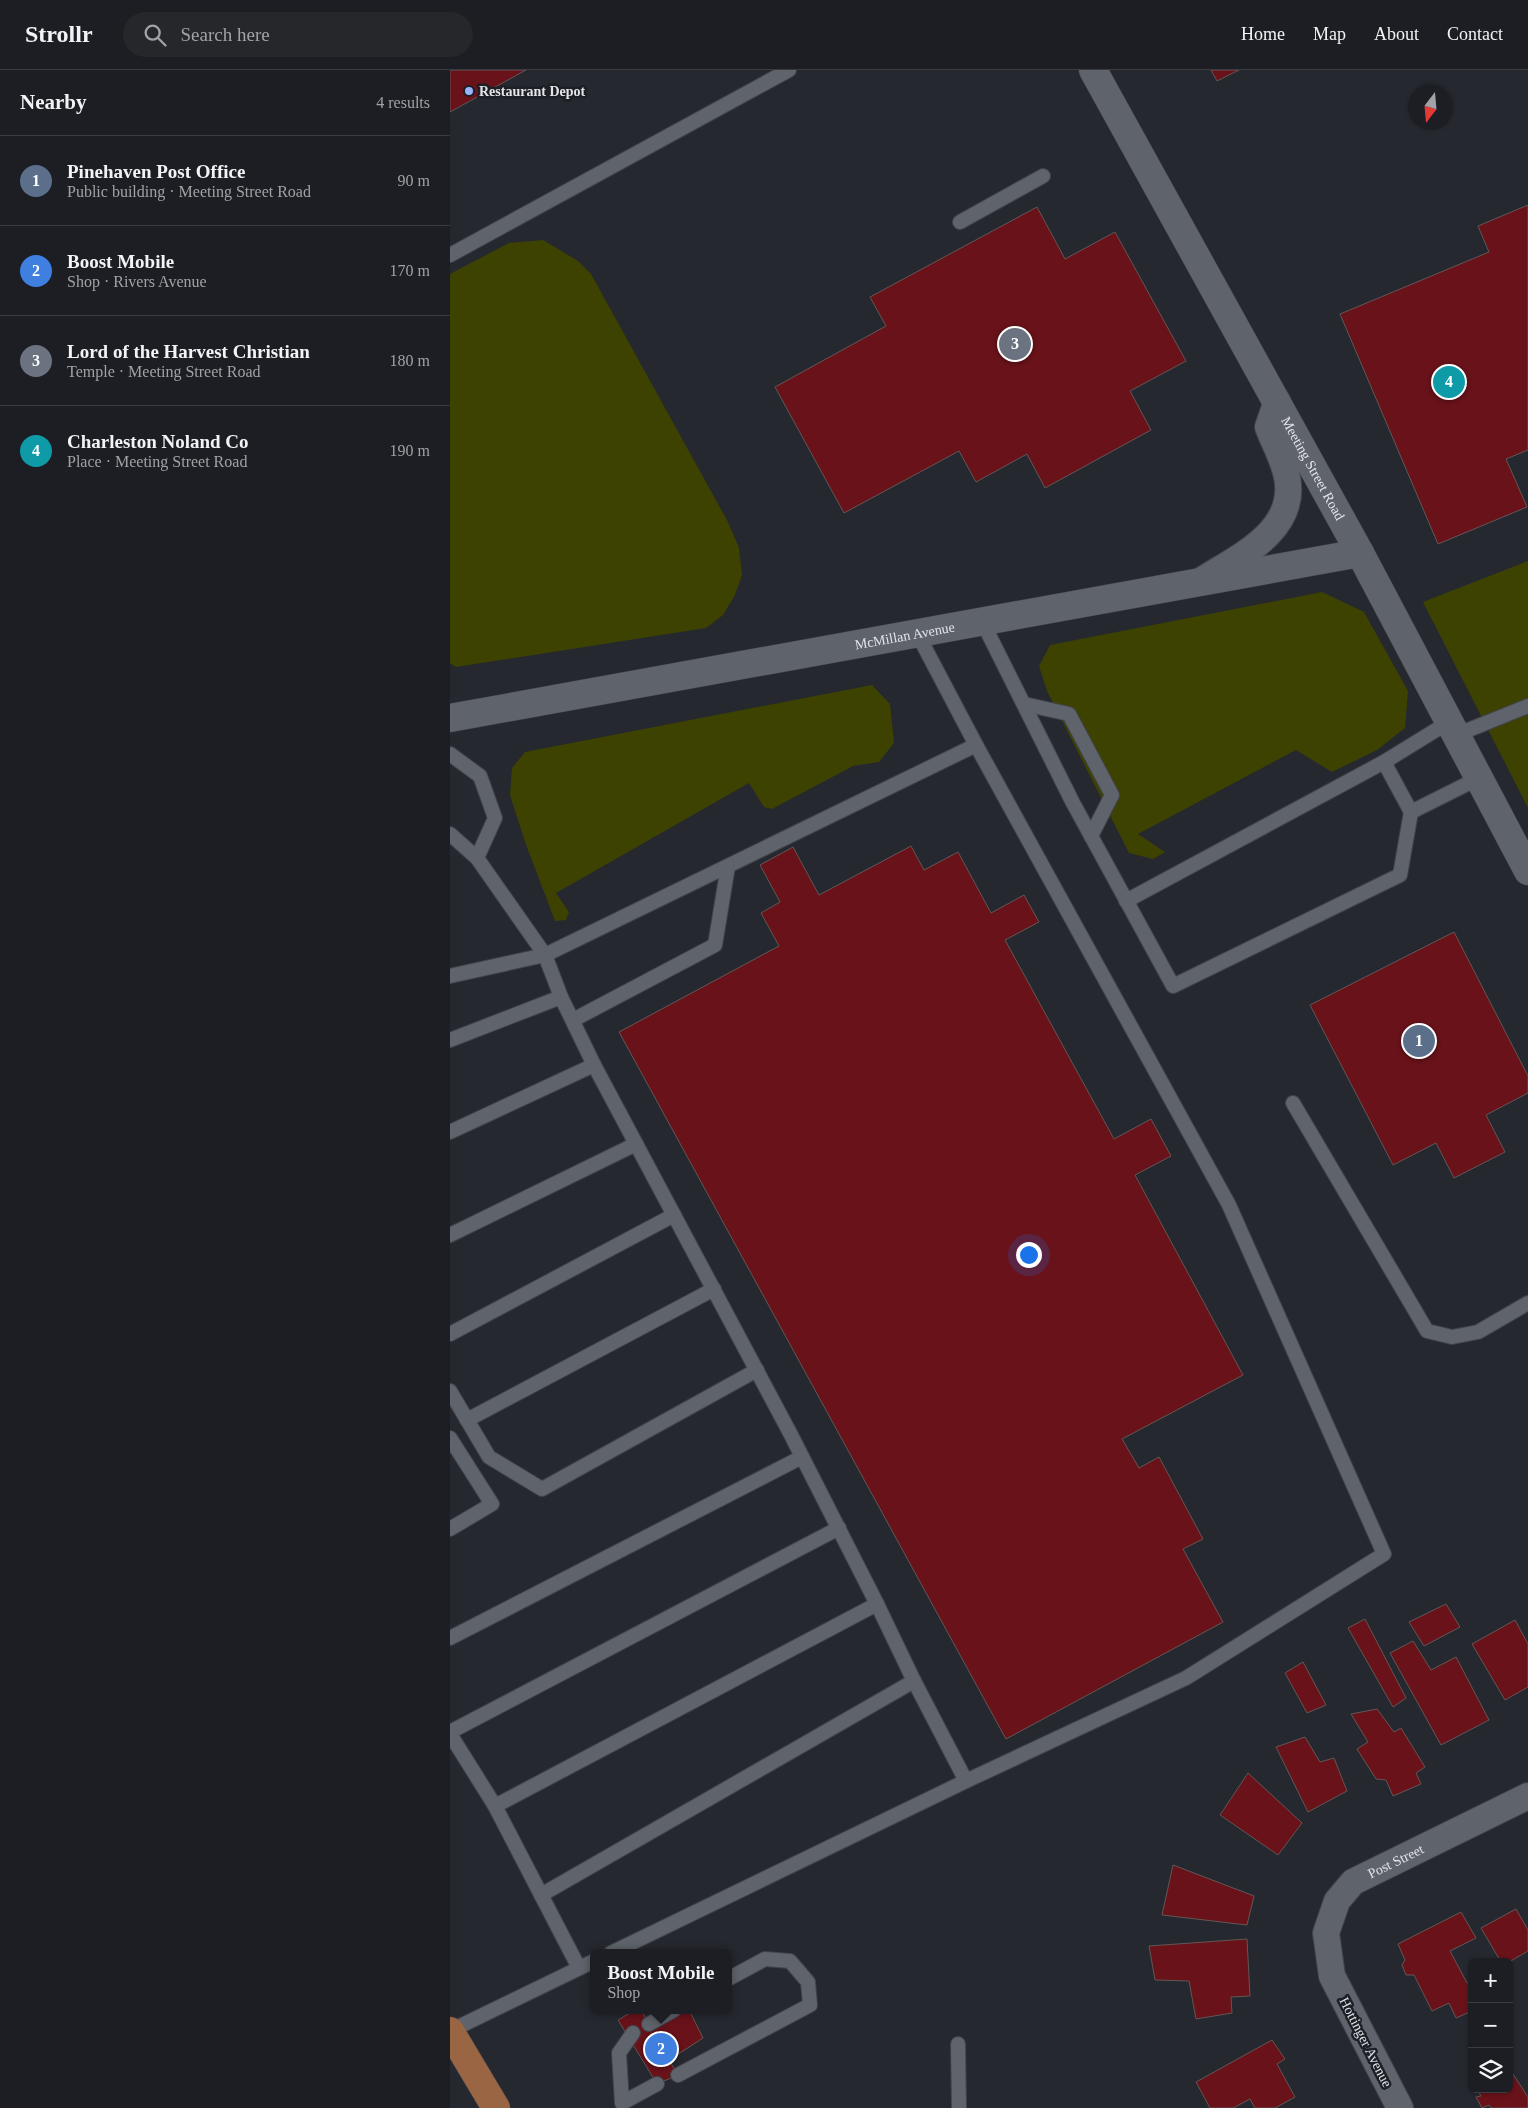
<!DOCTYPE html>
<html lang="en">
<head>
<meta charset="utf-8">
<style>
	body { margin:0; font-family:Georgia,serif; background:#25272b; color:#f1f3f6 }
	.controls { position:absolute; right:15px; bottom:15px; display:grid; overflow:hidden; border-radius:8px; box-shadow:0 1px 4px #0004 }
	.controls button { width:45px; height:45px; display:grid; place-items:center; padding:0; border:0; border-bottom:1px solid #3a3c41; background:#1c1e23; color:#f1f3f6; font:25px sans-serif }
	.compass { position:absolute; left:958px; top:15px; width:45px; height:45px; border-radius:50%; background:#1c1e23; box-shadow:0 1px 4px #0004; rotate:196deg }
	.you { position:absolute; left:578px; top:1184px; width:18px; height:18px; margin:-12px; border:4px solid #fff; border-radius:50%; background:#1a73e8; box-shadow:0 0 0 8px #1a73e833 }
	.badge { display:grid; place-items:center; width:32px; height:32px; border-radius:50%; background:#2563eb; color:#fff; font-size:16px; font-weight:700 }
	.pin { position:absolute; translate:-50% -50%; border:2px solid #fff; box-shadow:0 1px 5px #0006 }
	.popup { position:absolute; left:140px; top:1879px; width:142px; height:65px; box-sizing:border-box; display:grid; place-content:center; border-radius:8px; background:#1c1e23; filter:drop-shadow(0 1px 4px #0005); font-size:16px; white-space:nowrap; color:#a0a2a6 }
	.popup b { font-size:19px; color:#f1f3f6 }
	.popup::after { content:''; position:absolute; left:50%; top:100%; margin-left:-10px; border:10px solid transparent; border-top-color:#1c1e23 }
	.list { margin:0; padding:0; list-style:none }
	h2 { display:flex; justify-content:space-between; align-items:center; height:65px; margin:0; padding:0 20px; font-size:21px }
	h2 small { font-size:16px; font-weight:400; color:#a0a2a6 }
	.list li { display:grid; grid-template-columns:32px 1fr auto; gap:15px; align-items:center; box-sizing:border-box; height:90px; padding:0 20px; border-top:1px solid #3a3c41 }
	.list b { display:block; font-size:19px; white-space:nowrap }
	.list p { margin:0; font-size:16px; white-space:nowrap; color:#a0a2a6 }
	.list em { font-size:16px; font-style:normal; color:#a0a2a6 }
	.icon { flex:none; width:28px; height:28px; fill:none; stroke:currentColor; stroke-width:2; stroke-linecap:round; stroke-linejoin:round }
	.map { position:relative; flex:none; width:1078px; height:2038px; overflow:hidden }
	header { display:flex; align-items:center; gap:30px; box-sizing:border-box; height:70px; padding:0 25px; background:#1c1e23; border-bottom:1px solid #3a3c41 }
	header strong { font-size:24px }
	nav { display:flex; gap:28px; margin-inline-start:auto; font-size:18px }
	.search { width:350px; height:45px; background:#25272b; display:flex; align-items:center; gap:12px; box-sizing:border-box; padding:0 18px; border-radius:28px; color:#a0a2a6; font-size:19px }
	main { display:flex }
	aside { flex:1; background:#1c1e23 }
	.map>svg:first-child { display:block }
	.green { fill:#3e4201 }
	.building { fill:#69121a; stroke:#625756 }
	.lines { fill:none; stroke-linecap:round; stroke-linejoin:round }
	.lane-casing { stroke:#414449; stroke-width:16 }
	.street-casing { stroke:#414449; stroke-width:28 }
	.secondary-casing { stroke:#414449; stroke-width:29 }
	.primary-casing { stroke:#414449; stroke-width:29 }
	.lane { stroke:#5f636b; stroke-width:14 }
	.street { stroke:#5f636b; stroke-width:26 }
	.secondary { stroke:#5f636b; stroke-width:28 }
	.primary { stroke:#996542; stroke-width:28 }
	.poi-dot { fill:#9bb5fd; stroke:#1c1f25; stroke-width:2 }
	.labels { text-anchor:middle; stroke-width:5; stroke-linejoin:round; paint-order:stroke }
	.poi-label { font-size:14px; font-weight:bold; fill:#e2e4e9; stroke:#1c1f25; text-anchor:start }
	.street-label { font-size:14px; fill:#e2e4e9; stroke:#1c1f25 }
</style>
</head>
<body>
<header>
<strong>Strollr</strong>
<div class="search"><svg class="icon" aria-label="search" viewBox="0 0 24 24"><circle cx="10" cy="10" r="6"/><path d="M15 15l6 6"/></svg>Search here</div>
<nav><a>Home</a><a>Map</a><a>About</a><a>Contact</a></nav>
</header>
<main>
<aside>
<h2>Nearby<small>4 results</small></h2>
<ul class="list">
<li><span class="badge" style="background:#5c6f8a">1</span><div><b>Pinehaven Post Office</b><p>Public building · Meeting Street Road</p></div><em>90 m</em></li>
<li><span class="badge" style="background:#3f7fe0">2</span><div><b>Boost Mobile</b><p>Shop · Rivers Avenue</p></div><em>170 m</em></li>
<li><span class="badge" style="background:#6b7280">3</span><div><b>Lord of the Harvest Christian</b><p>Temple · Meeting Street Road</p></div><em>180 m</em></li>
<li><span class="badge" style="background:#0f9aa8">4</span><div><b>Charleston Noland Co</b><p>Place · Meeting Street Road</p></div><em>190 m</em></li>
</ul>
</aside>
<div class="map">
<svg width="1078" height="2038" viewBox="0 0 1078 2038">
	<rect width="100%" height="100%" fill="#25282f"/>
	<g class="green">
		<path d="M 93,170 L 128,191 L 141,204 L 278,452 L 289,478 L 292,505 L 285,525 L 273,545 L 256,558 L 6,597 L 0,593 L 0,204 L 59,173 Z"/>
		<path d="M 1078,491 L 1078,738 L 973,532 Z"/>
		<path d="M 872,522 L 914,542 L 958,621 L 955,658 L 927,680 L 882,702 L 846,680 L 688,764 L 715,782 L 703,789 L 679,783 L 597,621 L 589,596 L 600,575 Z"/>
		<path d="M 422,615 L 440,634 L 444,673 L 429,692 L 403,696 L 322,739 L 314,737 L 299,713 L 106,823 L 119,842 L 116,850 L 105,851 L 75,772 L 60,725 L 62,698 L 75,682 Z"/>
	</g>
	<g class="building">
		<path d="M 0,0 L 76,0 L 0,42 Z"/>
		<path d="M 761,0 L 789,0 L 767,11 Z"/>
		<path d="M 1078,135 L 1078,380 L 1056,389 L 1077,437 L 988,474 L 890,244 L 1039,182 L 1028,156 Z"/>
		<path d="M 587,137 L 615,189 L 665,162 L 736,291 L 680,321 L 701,360 L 595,418 L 577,384 L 526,412 L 509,381 L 394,443 L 325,317 L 436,256 L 420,227 Z"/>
		<path d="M 461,776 L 474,800 L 508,782 L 541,843 L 574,825 L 589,852 L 555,870 L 664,1069 L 701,1049 L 721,1086 L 685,1105 L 793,1305 L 672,1369 L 689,1398 L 709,1387 L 753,1469 L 733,1479 L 773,1552 L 556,1669 L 169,962 L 329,876 L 311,843 L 330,832 L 310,795 L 343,777 L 369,825 Z"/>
		<path d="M 1004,862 L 1078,1006 L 1078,1023 L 1036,1045 L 1055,1082 L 1004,1108 L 986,1073 L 943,1095 L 860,935 Z"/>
		<path d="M 996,1534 L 1010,1557 L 974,1576 L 959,1552 Z"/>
		<path d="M 915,1549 L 956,1628 L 943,1637 L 898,1558 Z"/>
		<path d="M 1065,1550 L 1078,1574 L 1078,1617 L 1055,1630 L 1022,1574 Z"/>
		<path d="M 963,1571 L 981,1600 L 1006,1587 L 1039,1650 L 991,1675 L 940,1583 Z"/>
		<path d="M 853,1592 L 876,1635 L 857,1643 L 835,1603 Z"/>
		<path d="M 927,1639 L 944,1662 L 951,1658 L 975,1697 L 966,1703 L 971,1714 L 943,1726 L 936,1710 L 926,1709 L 907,1679 L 918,1672 L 901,1644 Z"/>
		<path d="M 855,1667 L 870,1692 L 884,1688 L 897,1721 L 858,1742 L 826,1677 Z"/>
		<path d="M 798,1703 L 852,1753 L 828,1785 L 770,1745 Z"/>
		<path d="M 723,1795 L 804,1826 L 797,1855 L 712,1845 Z"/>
		<path d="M 1066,1839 L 1078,1860 L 1078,1881 L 1059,1892 L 1051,1892 L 1031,1858 Z"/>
		<path d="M 1011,1842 L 1026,1868 L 1000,1881 L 1017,1913 L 1022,1912 L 1022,1941 L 1006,1948 L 999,1933 L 982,1941 L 964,1905 L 956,1905 L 952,1895 L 955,1890 L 948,1874 Z"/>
		<path d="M 797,1869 L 800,1926 L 781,1927 L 782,1943 L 746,1949 L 739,1911 L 705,1910 L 699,1876 Z"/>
		<path d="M 185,1940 L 191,1940 L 199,1954 L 232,1940 L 239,1940 L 253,1968 L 219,1990 L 228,2005 L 207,2014 L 168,1950 Z"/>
		<path d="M 822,1970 L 835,1989 L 827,1994 L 845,2027 L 825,2038 L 805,2038 L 800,2029 L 783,2038 L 760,2038 L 746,2012 Z"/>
		<path d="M 1059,1998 L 1078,2027 L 1078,2038 L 1041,2038 L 1039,2035 L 1032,2038 L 1026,2027 L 1031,2026 L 1027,2019 L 1059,2019 Z"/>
	</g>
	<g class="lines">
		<g class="lane-casing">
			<g id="lane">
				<path d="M 510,152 L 593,106"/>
				<path d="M 0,185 L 339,0"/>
				<path d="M 532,551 L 623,733 L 723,916 L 950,805 L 961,742 L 1029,708"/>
				<path d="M 574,634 L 619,644 L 662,725 L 641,766"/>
				<path d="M 1006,665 L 1078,636"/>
				<path d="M 0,684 L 30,706 L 45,748 L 27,788"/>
				<path d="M 934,692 L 961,742"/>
				<path d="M 0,764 L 27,788 L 95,885 L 111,927 L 144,995 L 340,1363 L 427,1534 L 464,1611 L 516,1711 L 161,1883"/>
				<path d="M 676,831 L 934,692 L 999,652"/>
				<path d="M 0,906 L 95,885 L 526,675 L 467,563"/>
				<path d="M 123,950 L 265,875 L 278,796"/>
				<path d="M 0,970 L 111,927"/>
				<path d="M 843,1033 L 977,1261 L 1002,1267 L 1028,1262 L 1078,1233"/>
				<path d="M 0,1062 L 144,995"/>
				<path d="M 0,1165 L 186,1074"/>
				<path d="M 0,1264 L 224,1145"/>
				<path d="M 0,1321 L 39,1387 L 92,1419 L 307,1300"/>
				<path d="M 17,1350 L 264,1219"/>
				<path d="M 0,1368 L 42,1434 L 0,1459"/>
				<path d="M 0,1568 L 352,1387"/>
				<path d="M 0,1662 L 389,1458"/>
				<path d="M 0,1664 L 45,1736 L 129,1898"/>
				<path d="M 516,1711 L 736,1608 L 934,1484 L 779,1135 L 526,675"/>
				<path d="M 45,1736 L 427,1534"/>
				<path d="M 91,1825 L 464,1611"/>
				<path d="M 199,1954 L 224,1940"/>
				<path d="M 0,1961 L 144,1891"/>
				<path d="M 183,1963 L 169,1983 L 172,2033 L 207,2014"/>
				<path d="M 508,1974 L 509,2038"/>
				<path d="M 228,2005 L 360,1935 L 358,1912 L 340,1891 L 315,1889 L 278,1909"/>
			</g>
		</g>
		<g class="street-casing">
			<g id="street">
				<path d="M 749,512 C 786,488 848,462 837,407 C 834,390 824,373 818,357 L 827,331"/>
				<path id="s1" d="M 950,2038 L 882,1906 L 876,1863 L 887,1831 L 903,1812 L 1078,1726"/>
			</g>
		</g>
		<g class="secondary-casing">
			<g id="secondary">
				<path id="s2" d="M 643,0 L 910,483 L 1078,801"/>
				<path id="s3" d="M 0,648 L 910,483"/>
			</g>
		</g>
		<g class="primary-casing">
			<path id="primary" d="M 0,1961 L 46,2038"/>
		</g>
		<use href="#lane" class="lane"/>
		<use href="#street" class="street"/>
		<use href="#secondary" class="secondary"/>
		<use href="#primary" class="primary"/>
	</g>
	<circle class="poi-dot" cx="19" cy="21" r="5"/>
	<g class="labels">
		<g class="poi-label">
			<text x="29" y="26">Restaurant Depot</text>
		</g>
		<g class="street-label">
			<text dy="5" stroke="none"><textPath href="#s2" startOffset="455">Meeting Street Road</textPath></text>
			<text dy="5" stroke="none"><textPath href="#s3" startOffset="462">McMillan Avenue</textPath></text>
			<text dy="5" stroke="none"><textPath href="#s1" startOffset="298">Post Street</textPath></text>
			<text transform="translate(916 1972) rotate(63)" y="5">Hottinger Avenue</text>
		</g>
	</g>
</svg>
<div class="controls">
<button>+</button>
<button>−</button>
<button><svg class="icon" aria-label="layers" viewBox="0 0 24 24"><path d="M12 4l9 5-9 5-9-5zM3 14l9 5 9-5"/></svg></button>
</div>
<svg class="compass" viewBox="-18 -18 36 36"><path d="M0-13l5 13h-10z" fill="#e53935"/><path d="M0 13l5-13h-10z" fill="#a0a2a6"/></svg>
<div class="you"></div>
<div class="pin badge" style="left:969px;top:971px;background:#5c6f8a">1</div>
<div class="pin badge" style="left:211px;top:1979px;background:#3f7fe0">2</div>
<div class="popup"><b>Boost Mobile</b>Shop</div>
<div class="pin badge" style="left:565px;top:274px;background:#6b7280">3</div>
<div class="pin badge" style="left:999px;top:312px;background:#0f9aa8">4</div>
</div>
</main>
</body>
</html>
